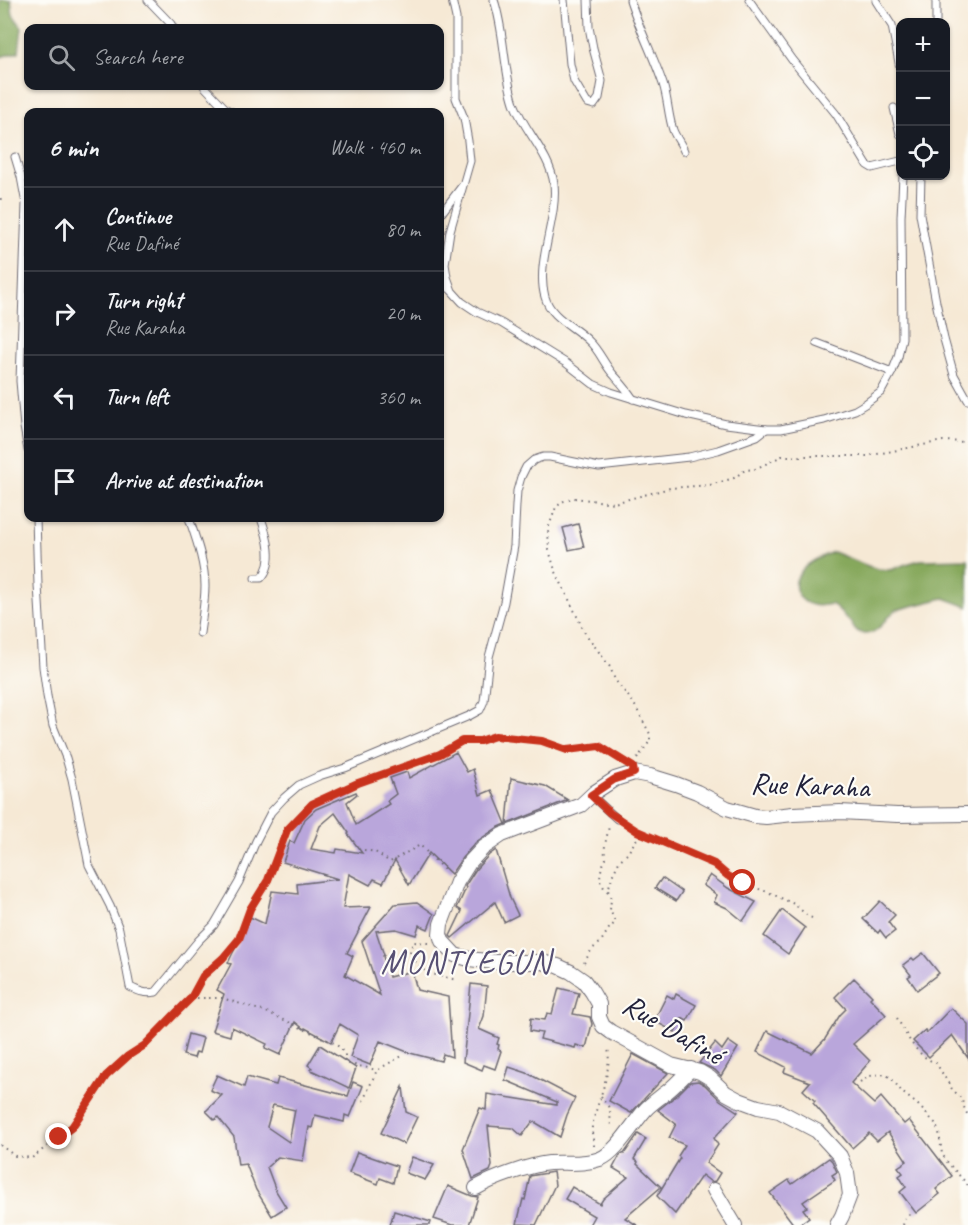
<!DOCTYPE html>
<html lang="en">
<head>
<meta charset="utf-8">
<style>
	body { margin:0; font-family:Caveat,sans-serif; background:#20242c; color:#f1f3f6 }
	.controls { position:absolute; right:18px; top:18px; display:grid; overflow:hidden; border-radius:12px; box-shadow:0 2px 4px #0004 }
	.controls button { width:54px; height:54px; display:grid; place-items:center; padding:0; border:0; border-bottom:2px solid #363941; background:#171b24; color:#f1f3f6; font:30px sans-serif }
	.stop { position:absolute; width:18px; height:18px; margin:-14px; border:4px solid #c8321e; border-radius:50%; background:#fff }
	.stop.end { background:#c8321e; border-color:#fff; box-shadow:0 2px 6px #0008 }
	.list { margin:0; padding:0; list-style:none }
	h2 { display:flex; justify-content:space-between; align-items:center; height:78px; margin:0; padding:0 24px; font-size:26px }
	h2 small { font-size:20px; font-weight:400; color:#9ea1a6 }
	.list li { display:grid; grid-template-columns:39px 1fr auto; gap:18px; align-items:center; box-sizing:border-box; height:84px; padding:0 24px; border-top:2px solid #363941 }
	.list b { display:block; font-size:22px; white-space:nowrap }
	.list p { margin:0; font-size:20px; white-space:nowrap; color:#9ea1a6 }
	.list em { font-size:20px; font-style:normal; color:#9ea1a6 }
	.icon { flex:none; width:33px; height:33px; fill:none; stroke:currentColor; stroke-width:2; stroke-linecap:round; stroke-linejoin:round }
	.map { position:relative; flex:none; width:968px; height:1225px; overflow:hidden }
	.search { position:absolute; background:#171b24; box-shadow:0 2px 4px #0004; left:24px; top:24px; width:420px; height:66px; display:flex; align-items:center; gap:15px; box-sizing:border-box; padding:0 21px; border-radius:12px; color:#9ea1a6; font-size:22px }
	.panel { position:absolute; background:#171b24; box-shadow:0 2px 4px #0004; left:24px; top:108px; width:420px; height:414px; border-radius:12px }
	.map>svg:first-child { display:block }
	.forest { fill:#86a85c; stroke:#54654c; stroke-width:1.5 }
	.building { fill:#b9a6db; fill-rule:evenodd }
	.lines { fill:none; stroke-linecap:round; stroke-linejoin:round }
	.service-casing { stroke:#6c6871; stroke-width:9 }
	.minor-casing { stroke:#6c6871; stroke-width:16 }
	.path { stroke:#6c6871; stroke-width:2; stroke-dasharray:1.5 4.5; stroke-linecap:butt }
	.service { stroke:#fff; stroke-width:7 }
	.minor { stroke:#fff; stroke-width:14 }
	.route { stroke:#c8321e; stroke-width:8 }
	.labels { text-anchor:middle; stroke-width:4.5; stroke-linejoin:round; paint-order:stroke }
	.street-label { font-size:30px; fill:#22223b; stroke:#fdfcf7 }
	.quarter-label { font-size:33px; letter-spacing:1.5px; fill:#575073; stroke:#fdfcf7 }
</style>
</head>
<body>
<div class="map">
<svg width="968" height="1225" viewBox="0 0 968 1225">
	<rect width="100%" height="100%" fill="#fdfcf7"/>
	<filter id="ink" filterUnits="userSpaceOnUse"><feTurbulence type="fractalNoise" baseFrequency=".0167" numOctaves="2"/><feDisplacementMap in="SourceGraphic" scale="12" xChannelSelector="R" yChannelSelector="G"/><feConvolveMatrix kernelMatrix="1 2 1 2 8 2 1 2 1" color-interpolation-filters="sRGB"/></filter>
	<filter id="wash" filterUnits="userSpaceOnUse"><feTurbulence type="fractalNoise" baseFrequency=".008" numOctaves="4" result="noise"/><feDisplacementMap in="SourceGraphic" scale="24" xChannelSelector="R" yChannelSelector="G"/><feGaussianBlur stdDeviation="1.35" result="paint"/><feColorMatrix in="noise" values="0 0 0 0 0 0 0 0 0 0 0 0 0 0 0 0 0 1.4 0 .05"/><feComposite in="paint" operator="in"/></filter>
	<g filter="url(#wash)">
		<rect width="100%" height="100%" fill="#f6e9d5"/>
		<g class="forest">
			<path d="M 0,0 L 11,0 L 13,15 L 22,27 L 19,52 L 0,57 Z"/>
			<path d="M 833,552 L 868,566 L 878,569 L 891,570 L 906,564 L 920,560 L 968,559 L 968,607 L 944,598 L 896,610 C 886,617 879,634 865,634 C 861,634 858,631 855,630 L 851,623 L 832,604 C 826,605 819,607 813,605 C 800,603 791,588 798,576 C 805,563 820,557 833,552 Z"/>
		</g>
		<g id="blocks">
			<g class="building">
				<path d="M 578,524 L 584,547 L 569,550 L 563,528 Z"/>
				<path d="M 456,752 L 467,772 L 473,769 L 480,795 L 492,790 L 506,824 L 497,828 L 476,842 L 462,858 L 451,874 L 429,853 L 409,885 L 395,860 L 383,883 L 374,879 L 370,885 L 349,874 L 343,908 L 371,907 L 347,953 L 353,956 L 345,975 L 380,995 L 362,941 L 395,904 L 417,902 L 434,914 L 428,929 L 419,925 L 416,935 L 396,929 L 376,931 L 384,955 L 383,956 L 389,977 L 412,971 L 417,990 L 448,997 L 452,1057 L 443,1054 L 441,1061 L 410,1053 L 380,1041 L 370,1065 L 350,1057 L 358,1035 L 340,1024 L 331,1042 L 305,1028 L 304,1029 L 295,1022 L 280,1055 L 265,1048 L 267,1044 L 232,1027 L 230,1036 L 212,1031 L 224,994 L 217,990 L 231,964 L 228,963 L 250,917 L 265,924 L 272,891 L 298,894 L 297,884 L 338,879 L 283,862 L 290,841 L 294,843 L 305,819 L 316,809 L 356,792 L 357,794 L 347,802 L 356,825 L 389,804 L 387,801 L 396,794 L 390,778 L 407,772 L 409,778 ZM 335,813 L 349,833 L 348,834 L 362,853 L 337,849 L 336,853 L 311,849 L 320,826 Z"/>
				<path d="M 511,778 L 545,786 L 568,800 L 507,824 Z"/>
				<path d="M 496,850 L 510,898 L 518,915 L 504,922 L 495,902 L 452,938 L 450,936 L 462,911 L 457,908 L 466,888 L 465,886 L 476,869 L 489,855 Z"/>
				<path d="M 710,875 L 728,888 L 756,902 L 743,921 L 727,908 L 714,902 L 717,895 L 703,885 Z"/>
				<path d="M 662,878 L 682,892 L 676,901 L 655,888 Z"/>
				<path d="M 880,901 L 895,915 L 888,922 L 895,931 L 886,938 L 880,930 L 878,933 L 863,919 Z"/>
				<path d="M 782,910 L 805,928 L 788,954 L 764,936 Z"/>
				<path d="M 923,953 L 939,973 L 917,990 L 908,977 L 911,975 L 903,965 L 912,958 L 914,960 Z"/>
				<path d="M 854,978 L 872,996 L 870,998 L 886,1015 L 853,1044 L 870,1061 L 851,1083 L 874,1104 L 881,1097 L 904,1124 L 909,1120 L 952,1176 L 936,1189 L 940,1194 L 916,1213 L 900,1192 L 906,1187 L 899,1176 L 903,1173 L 898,1167 L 907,1161 L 888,1132 L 877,1141 L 869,1133 L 852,1148 L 813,1103 L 815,1101 L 803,1090 L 810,1082 L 784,1072 L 786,1067 L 757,1052 L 767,1031 L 812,1053 L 825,1039 L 840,1015 L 846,1009 L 835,997 Z"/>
				<path d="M 471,984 L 487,986 L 484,1016 L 479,1029 L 499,1038 L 497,1044 L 499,1045 L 498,1049 L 501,1051 L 495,1069 L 484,1065 L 482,1070 L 463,1062 Z"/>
				<path d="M 559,988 L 579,993 L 573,1014 L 590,1017 L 592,1024 L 586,1048 L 576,1045 L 575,1048 L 540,1039 L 542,1033 L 530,1031 L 531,1018 L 545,1020 L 547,1013 L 552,1014 Z"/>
				<path d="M 676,994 L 696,1005 L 687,1021 L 682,1018 L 675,1032 L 654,1021 L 667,995 L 674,999 Z"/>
				<path d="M 951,1008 L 968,1024 L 968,1058 L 952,1035 L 929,1057 L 913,1041 L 925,1030 L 927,1033 Z"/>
				<path d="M 188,1034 L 203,1038 L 199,1053 L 196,1052 L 194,1058 L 183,1055 Z"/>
				<path d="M 728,1041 L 738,1048 L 721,1076 L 715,1070 L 699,1063 L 715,1043 L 722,1050 Z"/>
				<path d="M 320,1045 L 356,1068 L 349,1088 L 311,1070 L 312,1068 L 308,1065 Z"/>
				<path d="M 633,1054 L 668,1073 L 631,1113 L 609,1101 Z"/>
				<path d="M 509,1067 L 527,1073 L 575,1098 L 567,1115 L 560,1137 L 533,1121 L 522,1136 L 513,1128 L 488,1126 L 492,1166 L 490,1171 L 473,1179 L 463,1149 L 480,1108 L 486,1110 L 487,1094 L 557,1105 L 557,1102 L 505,1080 Z"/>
				<path d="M 217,1075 L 244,1087 L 247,1077 L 276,1085 L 278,1078 L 348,1096 L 353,1082 L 363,1086 L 350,1117 L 345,1115 L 344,1122 L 315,1115 L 312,1128 L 309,1127 L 303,1161 L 278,1157 L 267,1167 L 276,1191 L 286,1207 L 272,1216 L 256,1190 L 246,1164 L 238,1165 L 234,1137 L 218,1117 L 215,1120 L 206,1111 L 222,1095 L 210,1090 ZM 273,1105 L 295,1110 L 289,1142 L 267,1127 Z"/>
				<path d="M 698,1081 L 705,1085 L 720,1100 L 738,1112 L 714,1138 L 718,1145 L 706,1163 L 720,1173 L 715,1181 L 711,1182 L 702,1175 L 675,1214 L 657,1196 L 680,1158 L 678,1156 L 685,1145 L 669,1138 L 676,1124 L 658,1110 L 677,1095 L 690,1082 Z"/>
				<path d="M 403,1087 L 406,1112 L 417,1117 L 404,1144 L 381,1133 Z"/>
				<path d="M 638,1134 L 646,1139 L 634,1159 L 638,1162 L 637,1164 L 661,1187 L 625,1218 L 637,1225 L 589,1225 L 594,1216 L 565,1199 L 572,1187 L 600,1204 L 603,1199 L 628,1177 L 613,1168 L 620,1155 L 623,1153 L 624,1154 Z"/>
				<path d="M 357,1152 L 397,1166 L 393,1183 L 380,1178 L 378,1184 L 349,1173 Z"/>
				<path d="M 412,1157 L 434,1165 L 425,1180 L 406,1173 Z"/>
				<path d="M 829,1158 L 832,1161 L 837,1172 L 832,1175 L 835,1180 L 803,1202 L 807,1207 L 803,1209 L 809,1217 L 798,1225 L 794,1225 L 770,1193 L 789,1180 L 792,1184 Z"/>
				<path d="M 553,1172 L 555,1185 L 536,1225 L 517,1224 L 523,1199 L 525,1200 L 530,1176 Z"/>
				<path d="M 448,1186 L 472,1196 L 478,1197 L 469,1225 L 452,1225 L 434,1219 Z"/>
				<path d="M 394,1211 L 431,1222 L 430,1225 L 390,1225 Z"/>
			</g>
		</g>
	</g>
	<g filter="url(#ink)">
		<use href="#blocks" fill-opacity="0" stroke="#6c6871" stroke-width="1.5"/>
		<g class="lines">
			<g class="service-casing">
				<g id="service">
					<path d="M 148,0 L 171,24 L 173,28"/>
					<path d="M 452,0 L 456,18 L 456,98 L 464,118 L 468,141 L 470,161 L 450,231 L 445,264 L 447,277 L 452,291 L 462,302 L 477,312 L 501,323 L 566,363 L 593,384 L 611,392 L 686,415 L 726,424 L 766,429 L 781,429 L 824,420 L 855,410 L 865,404 L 881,392 L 892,372 L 898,357 L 902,338 L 901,217 L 903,176"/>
					<path d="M 494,0 C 505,33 503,69 514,103 C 524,131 550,154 554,184 C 558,219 535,263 545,297 C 551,318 574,326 589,341 C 599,350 604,364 613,374 C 621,383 626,388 633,399"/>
					<path d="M 564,0 L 570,64 L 574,81 L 587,103 L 594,105 L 599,98 L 602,81 L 593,48 L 589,27 L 588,0"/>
					<path d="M 630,0 C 639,28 653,55 663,84 C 668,99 668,115 673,130 C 676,138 681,143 684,151"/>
					<path d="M 749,0 L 792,60 L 836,114 L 867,165 L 872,168 L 900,161"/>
					<path d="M 936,0 L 936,22"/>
					<path d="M 876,1 L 892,26 L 900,68"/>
					<path d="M 204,86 L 226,109 L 232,112"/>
					<path d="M 894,108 L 900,134"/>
					<path d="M 15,157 L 21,177 L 26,204 L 20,381 L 24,427 L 28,450"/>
					<path d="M 921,176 L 920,214 L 936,302 L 944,339 L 954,375 L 968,400"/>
					<path d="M 440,215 L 462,186"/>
					<path d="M 440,279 L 450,289"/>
					<path d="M 817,343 L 892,372"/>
					<path d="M 36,518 L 38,585 L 43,667 L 47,696 L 53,726 L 66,758 L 72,779 L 89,865 L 110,906 L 119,929 L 130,987 C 140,992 146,994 156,992 L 198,941 L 214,925 L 239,882 L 256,841 L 271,812 L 284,798 L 299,785 L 319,776 L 345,768 L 469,716 L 480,710 L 484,701 L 489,657 L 504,602 L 514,546 L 516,505 L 517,491 L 521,477 L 526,467 L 534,460 L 543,457 L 550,457 L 599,467 L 689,457 L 718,450 L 757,436 L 766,429"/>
					<path d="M 189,518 C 196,539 205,563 205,586 C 205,602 202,618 200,633"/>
					<path d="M 255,578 L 261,578 C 276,563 267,535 261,518"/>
					<path d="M 591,795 L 617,819"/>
				</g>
			</g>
			<g class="minor-casing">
				<g id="minor">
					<path d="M 476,1188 C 493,1178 530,1165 549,1163 C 566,1162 583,1165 600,1159 C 617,1152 633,1123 646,1109 C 652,1103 658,1099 664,1094 C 674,1087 682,1077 691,1069"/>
					<path d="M 714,1190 L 735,1225"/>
					<path d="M 837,1225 L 842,1216 L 850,1195 L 847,1173 L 840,1156 L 817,1131 L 779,1111 L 758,1107 L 739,1100 L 726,1093 L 710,1078 L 700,1072 L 671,1065 L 611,1032 L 603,1026 L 599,1017 L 599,1004 L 592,992 L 584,981 L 571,972 L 558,966 L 542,962 L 495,962 L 469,959 L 455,955 L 442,941 L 440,934 L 441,924 L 457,882 L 469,863 L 483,848 L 502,835 L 581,805 L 595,792 L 615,779 L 634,773 L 650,776 L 676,784 L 697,792 L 727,808 L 755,816 L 766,817 L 793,814 L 840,812 L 897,815 L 968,814"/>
				</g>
			</g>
			<g class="path">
				<path d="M 0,199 L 3,199"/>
				<path d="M 637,759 L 650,741 L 650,734 L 633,702 L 615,680 L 610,667 L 585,633 L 555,570 L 549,550 L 548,529 L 556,507 L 564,501 L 574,498 L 614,503 L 670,488 L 710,485 L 734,478 L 745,470 L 755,469 L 782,456 L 867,456 L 943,441 L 968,442"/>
				<path d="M 625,823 L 646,836 L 714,864 L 728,876 L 740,882 L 770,893 L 794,904 L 809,917 L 816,919"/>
				<path d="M 364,850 L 375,852 L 390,862 L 420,845 L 446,872"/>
				<path d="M 608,892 C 597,882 599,871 606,859 C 602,848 608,836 609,825"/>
				<path d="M 428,943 L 413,942 L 410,952 C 419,974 436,975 457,980"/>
				<path d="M 584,963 L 592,949 L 600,943 L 610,927 L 615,923 L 614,919 L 610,910 L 611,899 L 608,890 L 613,874 L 620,860 L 627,854 L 636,840 L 642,835"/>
				<path d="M 191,998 L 222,998 L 269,1013 L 336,1044 L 345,1054 L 345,1063 L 377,1070"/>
				<path d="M 897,1018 C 907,1036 916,1056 936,1063 L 952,1089 L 962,1099 L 963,1105 L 968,1116"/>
				<path d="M 860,1082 L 870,1076 L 880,1074 L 887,1075 L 892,1079 L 902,1092 L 918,1105 L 935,1123 L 939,1132 L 942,1154 L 948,1163 L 968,1185"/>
				<path d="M 601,1096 L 610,1109 L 611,1129"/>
				<path d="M 363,1101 L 377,1070 L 402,1056"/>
				<path d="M 0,1145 L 15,1156 L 32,1158 L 72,1127 L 106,1076 L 128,1056 L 145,1045 L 191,998 L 203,977 L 223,959 L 239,939 L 250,909 L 268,880 L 287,830 L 312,804 L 358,783 L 440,754 L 462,741 L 480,741 L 495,736 L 542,741 L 567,750 L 599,746 L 623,761"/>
				<path d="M 594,1146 C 594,1140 591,1133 592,1127 C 597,1100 612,1075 608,1047"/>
				<path d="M 903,1225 L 905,1219 L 909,1214"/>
			</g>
			<use href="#service" class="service"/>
			<use href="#minor" class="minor"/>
		</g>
	</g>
	<g class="lines" filter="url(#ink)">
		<path class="route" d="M 59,1137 L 72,1127 L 106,1076 L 128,1056 L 145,1045 L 176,1013 L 191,998 L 203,976 L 223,958 L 239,939 L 250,909 L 268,880 L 287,830 L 312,804 L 358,783 L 440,754 L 462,741 L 480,741 L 495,736 L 542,741 L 567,750 L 599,746 L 633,767 L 634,773 L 615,779 L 591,795 L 610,813 L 637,831 L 714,864 L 728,876 L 743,883"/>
	</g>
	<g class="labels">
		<g class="street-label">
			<text transform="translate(810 785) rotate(2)" y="10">Rue Karaha</text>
			<text transform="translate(673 1029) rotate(30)" y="10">Rue Dafiné</text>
		</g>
		<g class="quarter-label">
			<text x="466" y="973">MONTLEGUN</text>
		</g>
	</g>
</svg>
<div class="controls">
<button>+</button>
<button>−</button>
<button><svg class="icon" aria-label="locate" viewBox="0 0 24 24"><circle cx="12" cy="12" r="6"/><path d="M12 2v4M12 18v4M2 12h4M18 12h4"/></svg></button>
</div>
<div class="stop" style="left:743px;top:883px"></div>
<div class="stop end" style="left:59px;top:1137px"></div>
<div class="search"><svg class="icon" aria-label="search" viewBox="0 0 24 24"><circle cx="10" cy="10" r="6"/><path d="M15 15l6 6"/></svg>Search here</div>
<section class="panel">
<h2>6 min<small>Walk · 460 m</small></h2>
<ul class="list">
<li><svg class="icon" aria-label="ahead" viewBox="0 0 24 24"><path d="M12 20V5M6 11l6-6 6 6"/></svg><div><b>Continue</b><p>Rue Dafiné</p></div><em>80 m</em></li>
<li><svg class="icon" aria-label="right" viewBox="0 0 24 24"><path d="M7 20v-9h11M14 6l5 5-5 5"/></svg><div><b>Turn right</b><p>Rue Karaha</p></div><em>20 m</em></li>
<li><svg class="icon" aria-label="left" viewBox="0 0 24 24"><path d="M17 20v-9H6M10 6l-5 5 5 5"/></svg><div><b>Turn left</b></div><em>360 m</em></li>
<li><svg class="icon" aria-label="arrive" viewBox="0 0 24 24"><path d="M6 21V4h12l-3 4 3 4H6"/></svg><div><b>Arrive at destination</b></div></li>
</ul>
</section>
</div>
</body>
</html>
